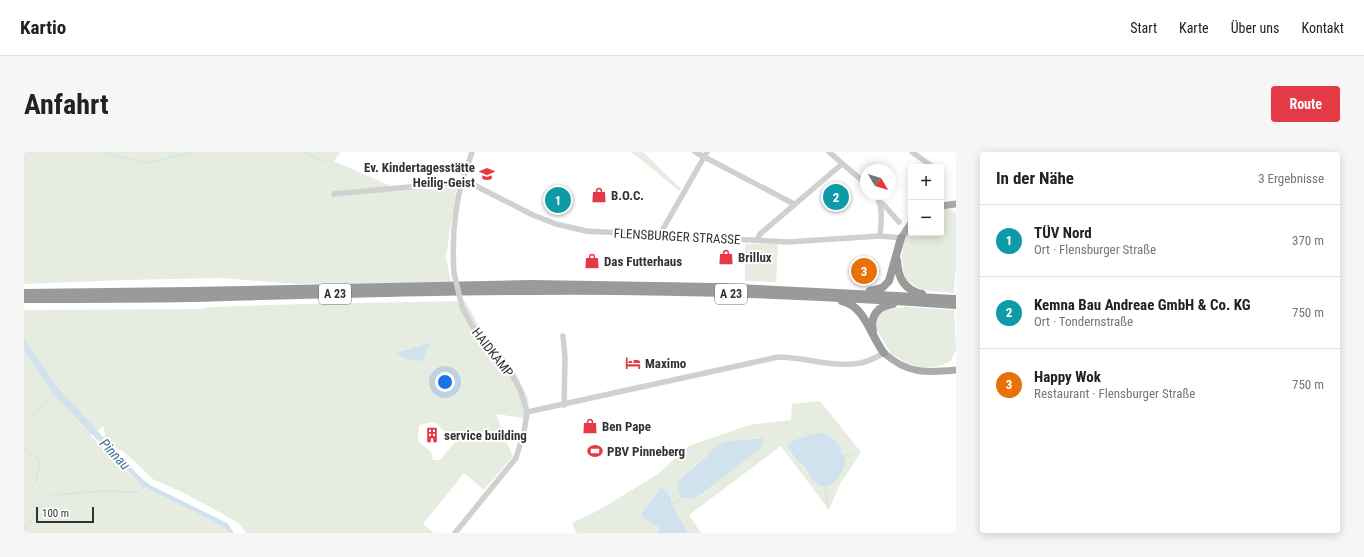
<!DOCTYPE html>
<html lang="de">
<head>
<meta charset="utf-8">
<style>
	body { margin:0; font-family:"Roboto Condensed",sans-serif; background:#f6f6f6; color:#222 }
	.controls { position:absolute; right:12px; top:12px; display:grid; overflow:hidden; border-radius:4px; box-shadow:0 2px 10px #0003 }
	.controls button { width:36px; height:36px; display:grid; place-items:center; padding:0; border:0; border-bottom:1px solid #e0e0e0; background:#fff; color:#222; font:20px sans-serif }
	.compass { position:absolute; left:836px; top:12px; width:36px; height:36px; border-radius:50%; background:#fff; box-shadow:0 2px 10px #0003; rotate:128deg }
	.scale { position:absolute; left:12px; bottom:10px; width:58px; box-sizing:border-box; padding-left:4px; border:2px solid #333; border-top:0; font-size:11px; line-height:14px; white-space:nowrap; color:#333; -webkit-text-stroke:3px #fff; paint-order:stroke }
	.you { position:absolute; left:421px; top:230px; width:14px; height:14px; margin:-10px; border:3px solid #fff; border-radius:50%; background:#1a73e8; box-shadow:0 0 0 6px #1a73e833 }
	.badge { display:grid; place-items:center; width:26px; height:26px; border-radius:50%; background:#e63946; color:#fff; font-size:13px; font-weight:700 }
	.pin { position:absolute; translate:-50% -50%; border:2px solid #fff; box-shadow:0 1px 4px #0006 }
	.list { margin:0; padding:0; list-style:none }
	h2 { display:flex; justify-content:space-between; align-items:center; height:52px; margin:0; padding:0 16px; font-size:17px }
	h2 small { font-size:13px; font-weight:400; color:#767676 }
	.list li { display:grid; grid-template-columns:26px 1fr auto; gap:12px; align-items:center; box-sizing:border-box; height:72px; padding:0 16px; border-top:1px solid #e0e0e0 }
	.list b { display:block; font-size:15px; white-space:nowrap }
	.list p { margin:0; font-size:13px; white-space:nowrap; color:#767676 }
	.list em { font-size:13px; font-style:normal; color:#767676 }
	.map { position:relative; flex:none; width:932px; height:381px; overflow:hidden; border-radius:4px }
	header { display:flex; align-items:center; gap:24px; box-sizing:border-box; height:56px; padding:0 20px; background:#fff; border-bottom:1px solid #e0e0e0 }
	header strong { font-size:19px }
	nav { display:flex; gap:22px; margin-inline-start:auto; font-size:14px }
	.intro { display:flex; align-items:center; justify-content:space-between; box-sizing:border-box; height:96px; padding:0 24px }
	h1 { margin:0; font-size:28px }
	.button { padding:10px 18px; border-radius:4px; background:#e63946; color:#fff; font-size:14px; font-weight:700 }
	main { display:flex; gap:24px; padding:0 24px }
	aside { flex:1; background:#fff; border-radius:4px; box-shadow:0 2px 10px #0003 }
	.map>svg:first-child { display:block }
	.green { fill:#e6ecdf; fill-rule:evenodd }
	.water { fill:#cfe2ee }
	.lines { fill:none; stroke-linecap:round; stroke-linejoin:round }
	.stream { stroke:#cfe2ee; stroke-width:1 }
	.minor { stroke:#d0d0d0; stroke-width:5.5 }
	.major { stroke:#ababab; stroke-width:7 }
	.highway { stroke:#9a9a9a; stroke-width:8 }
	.minor-bridge { stroke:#d0d0d0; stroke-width:5.5 }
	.labels { text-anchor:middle; stroke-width:4; stroke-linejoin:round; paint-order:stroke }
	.shield { fill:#fff; stroke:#707070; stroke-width:1 }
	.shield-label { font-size:12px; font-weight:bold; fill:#333 }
	.poi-label { font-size:13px; font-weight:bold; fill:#333; stroke:#fff; text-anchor:start }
	.street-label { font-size:13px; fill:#333; stroke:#fff }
	.water-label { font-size:14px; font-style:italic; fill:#3f7597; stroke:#fff }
</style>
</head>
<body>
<header>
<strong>Kartio</strong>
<nav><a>Start</a><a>Karte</a><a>Über uns</a><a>Kontakt</a></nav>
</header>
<div class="intro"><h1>Anfahrt</h1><a class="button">Route</a></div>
<main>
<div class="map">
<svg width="932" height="381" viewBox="0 0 932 381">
	<rect width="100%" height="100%" fill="#fff"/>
	<g class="green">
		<path d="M 0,0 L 316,0 L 310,9 L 376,38 L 433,33 L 422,105 L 427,131 L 273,132 L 197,126 L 101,128 L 0,132 Z"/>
		<path d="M 606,0 L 619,0 L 657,37 L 655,39 L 614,5 Z"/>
		<path d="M 917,57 L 925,57 L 932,61 L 932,113 L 930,141 L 898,138 L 882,128 L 879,117 L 878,104 L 880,88 L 887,76 L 887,81 L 917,81 Z"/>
		<path d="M 721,92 L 754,92 L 752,130 L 721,129 Z"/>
		<path d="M 441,149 L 456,176 L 479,203 L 493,223 L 504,247 L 506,267 L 472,262 L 480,285 L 489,304 L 460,338 L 440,321 L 399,372 L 410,381 L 222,381 L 216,372 L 197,361 L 158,340 L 130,328 L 100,300 L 86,293 L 81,286 L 80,274 L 67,284 L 118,334 L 194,371 L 206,381 L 0,381 L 0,158 L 175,157 L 187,155 L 280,152 ZM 410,270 L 432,289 L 416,308 L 409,308 L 407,300 L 394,289 L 395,273 Z"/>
		<path d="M 882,155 L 930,158 L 932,198 L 927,209 L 916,214 L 900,216 L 885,212 L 867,202 L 853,178 L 854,163 L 863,157 Z"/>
		<path d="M 796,249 L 837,300 L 816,332 L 805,358 L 757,294 L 665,363 L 677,381 L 664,381 L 648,352 L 646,344 L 641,337 L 635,337 C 632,344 622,354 617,362 L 619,366 L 635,375 L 634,381 L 553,381 L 548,371 L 577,357 L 634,322 L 665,294 L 725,273 L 767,268 L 768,252 ZM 797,281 L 806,283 L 819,300 L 818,317 L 816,325 L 791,331 L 780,316 L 766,301 L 763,294 L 765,291 ZM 739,286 L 677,344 L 663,347 L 657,346 L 655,342 L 667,318 L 679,306 L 704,289 Z"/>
	</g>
	<g class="water">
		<path d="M 0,187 L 34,236 L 117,326 L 126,333 L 193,366 L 203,371 L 210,381 L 206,381 L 193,371 L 118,334 L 31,244 L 0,198 Z"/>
		<path d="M 406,191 L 398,209 L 385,208 L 372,201 Z"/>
		<path d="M 797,281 C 800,281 804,282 806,284 C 812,288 822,303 821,310 C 819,323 807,342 792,331 C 787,328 784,321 781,316 C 774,309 767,303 763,294 C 768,287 789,282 797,281 Z"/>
		<path d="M 740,286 L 737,296 L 684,337 C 676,345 670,348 657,346 L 655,342 L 653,331 L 695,292 L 704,289 Z"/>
		<path d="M 635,337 L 641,337 L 646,344 L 648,352 L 664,381 L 634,381 L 635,375 L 619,366 L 617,362 C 622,354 632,344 635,337 Z"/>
	</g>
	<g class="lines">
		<g class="stream">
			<path d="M 77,0 L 124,11 L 169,0"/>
			<path d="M 279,0 L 303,10"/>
			<path d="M 0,270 L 30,242"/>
			<path d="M 0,297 L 14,306 L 16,310 L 11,332 L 6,336"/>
			<path d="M 820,304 L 829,302"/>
			<path d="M 801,334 L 804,356"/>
			<path d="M 648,352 L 658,346"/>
			<path d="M 0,378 L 25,345 L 29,343 L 79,339 L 113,340 L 117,338 L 119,334"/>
		</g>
		<g class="minor">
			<path d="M 671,0 L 770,52"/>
			<path d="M 805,0 L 842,32"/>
			<path d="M 888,0 L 909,15"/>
			<path d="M 310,42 L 438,30 L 450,33 L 509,63 L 532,72 L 562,79 L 764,90 L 856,84 L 877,86"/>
			<path d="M 851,42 C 860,54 857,70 856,84"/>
			<path d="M 855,50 L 859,52 L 875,70"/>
			<path d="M 635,84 L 683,0"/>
			<path d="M 733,88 L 736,82 L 818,12"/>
			<path d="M 430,121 C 428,91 430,59 438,29 C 441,19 445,10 448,0"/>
			<path d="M 539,184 L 541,206 L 540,253"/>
			<path d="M 503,260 L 754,205 C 782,205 809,216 837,211 C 845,209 853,205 860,201"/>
			<path d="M 431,381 L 492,306 L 500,280 L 503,260 L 497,240 L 491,228 L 484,217 L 449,175 L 438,155"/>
		</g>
		<g class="major">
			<path d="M 917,54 L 932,52"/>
			<path d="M 877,86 L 887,71"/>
			<path d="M 860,201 C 883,222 903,221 932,218"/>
		</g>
		<g class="highway">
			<path d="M 873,108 C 874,126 880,138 898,142"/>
			<path d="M 846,139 L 858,136 L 865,129 L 877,86"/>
			<path d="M 0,141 L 166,139 L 508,132 L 693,135 L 932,147"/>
			<path d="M 0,147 C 56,147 112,147 169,146 C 283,143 397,139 511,139 C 651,138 792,143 932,153"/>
			<path d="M 818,149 C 841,154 847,185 860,201"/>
			<path d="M 849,180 C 846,164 853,154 869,152"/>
		</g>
		<path class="minor-bridge" d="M 430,121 L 438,155"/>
	</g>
	<defs>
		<g id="school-bare" transform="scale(1.2)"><path d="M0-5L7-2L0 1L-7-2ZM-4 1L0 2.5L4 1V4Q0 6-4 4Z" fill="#e63946" stroke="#fff" stroke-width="2.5" paint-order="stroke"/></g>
		<g id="shop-bare" transform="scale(1.2)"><path d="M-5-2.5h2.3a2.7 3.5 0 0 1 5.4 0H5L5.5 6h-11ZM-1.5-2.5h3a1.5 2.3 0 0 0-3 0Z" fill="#e63946" stroke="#fff" stroke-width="2.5" paint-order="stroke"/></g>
		<g id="hotel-bare" transform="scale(1.2)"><path d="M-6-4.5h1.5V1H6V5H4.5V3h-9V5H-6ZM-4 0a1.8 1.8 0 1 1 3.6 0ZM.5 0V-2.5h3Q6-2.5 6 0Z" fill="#e63946" stroke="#fff" stroke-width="2.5" paint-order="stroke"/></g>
		<g id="building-bare" transform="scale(1.2)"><path d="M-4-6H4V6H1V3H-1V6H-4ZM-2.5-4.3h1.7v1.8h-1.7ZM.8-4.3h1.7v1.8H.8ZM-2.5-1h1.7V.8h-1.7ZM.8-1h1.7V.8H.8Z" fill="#e63946" stroke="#fff" stroke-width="2.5" paint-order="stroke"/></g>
		<g id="stadium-bare" transform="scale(1.2)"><path d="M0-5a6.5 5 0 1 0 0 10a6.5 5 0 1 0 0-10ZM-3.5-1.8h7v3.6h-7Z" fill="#e63946" stroke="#fff" stroke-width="2.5" paint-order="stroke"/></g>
	</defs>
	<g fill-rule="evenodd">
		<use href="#school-bare" x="463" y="22"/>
		<use href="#shop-bare" x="575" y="43"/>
		<use href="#shop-bare" x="702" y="105"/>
		<use href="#shop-bare" x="568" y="109"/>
		<use href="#hotel-bare" x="609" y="211"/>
		<use href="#shop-bare" x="566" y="274"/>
		<use href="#building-bare" x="408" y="283"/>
		<use href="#stadium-bare" x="571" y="299"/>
	</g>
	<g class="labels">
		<g class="shield">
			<rect x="295" y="132" width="32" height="20" rx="3"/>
			<rect x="691" y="132" width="32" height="20" rx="3"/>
		</g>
		<g class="shield-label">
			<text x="311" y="146">A 23</text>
			<text x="707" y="146">A 23</text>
		</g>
		<g class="poi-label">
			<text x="451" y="20" text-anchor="end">Ev. Kindertagesstätte<tspan x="451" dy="15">Heilig-Geist</tspan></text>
			<text x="587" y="48">B.O.C.</text>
			<text x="714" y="110">Brillux</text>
			<text x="580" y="114">Das Futterhaus</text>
			<text x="621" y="216">Maximo</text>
			<text x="578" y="279">Ben Pape</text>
			<text x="420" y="288">service building</text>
			<text x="583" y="304">PBV Pinneberg</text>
		</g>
		<g class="street-label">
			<text transform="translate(653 84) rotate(3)" y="5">FLENSBURGER STRASSE</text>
			<text transform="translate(469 200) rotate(52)" y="5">HAIDKAMP</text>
		</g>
		<g class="water-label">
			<text transform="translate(91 302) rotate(47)" y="5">Pinnau</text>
		</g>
	</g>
</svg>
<div class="controls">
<button>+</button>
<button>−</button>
</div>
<svg class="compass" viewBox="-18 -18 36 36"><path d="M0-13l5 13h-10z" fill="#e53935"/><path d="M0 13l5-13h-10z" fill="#767676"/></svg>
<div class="scale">100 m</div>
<div class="you"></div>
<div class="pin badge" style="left:534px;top:48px;background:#0f9aa8">1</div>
<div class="pin badge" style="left:812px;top:45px;background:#0f9aa8">2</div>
<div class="pin badge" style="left:840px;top:119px;background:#e8710a">3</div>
</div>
<aside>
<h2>In der Nähe<small>3 Ergebnisse</small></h2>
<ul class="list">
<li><span class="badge" style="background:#0f9aa8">1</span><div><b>TÜV Nord</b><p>Ort · Flensburger Straße</p></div><em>370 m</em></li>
<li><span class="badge" style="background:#0f9aa8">2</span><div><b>Kemna Bau Andreae GmbH &amp; Co. KG</b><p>Ort · Tondernstraße</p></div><em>750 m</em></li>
<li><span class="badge" style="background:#e8710a">3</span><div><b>Happy Wok</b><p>Restaurant · Flensburger Straße</p></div><em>750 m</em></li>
</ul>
</aside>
</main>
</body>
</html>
